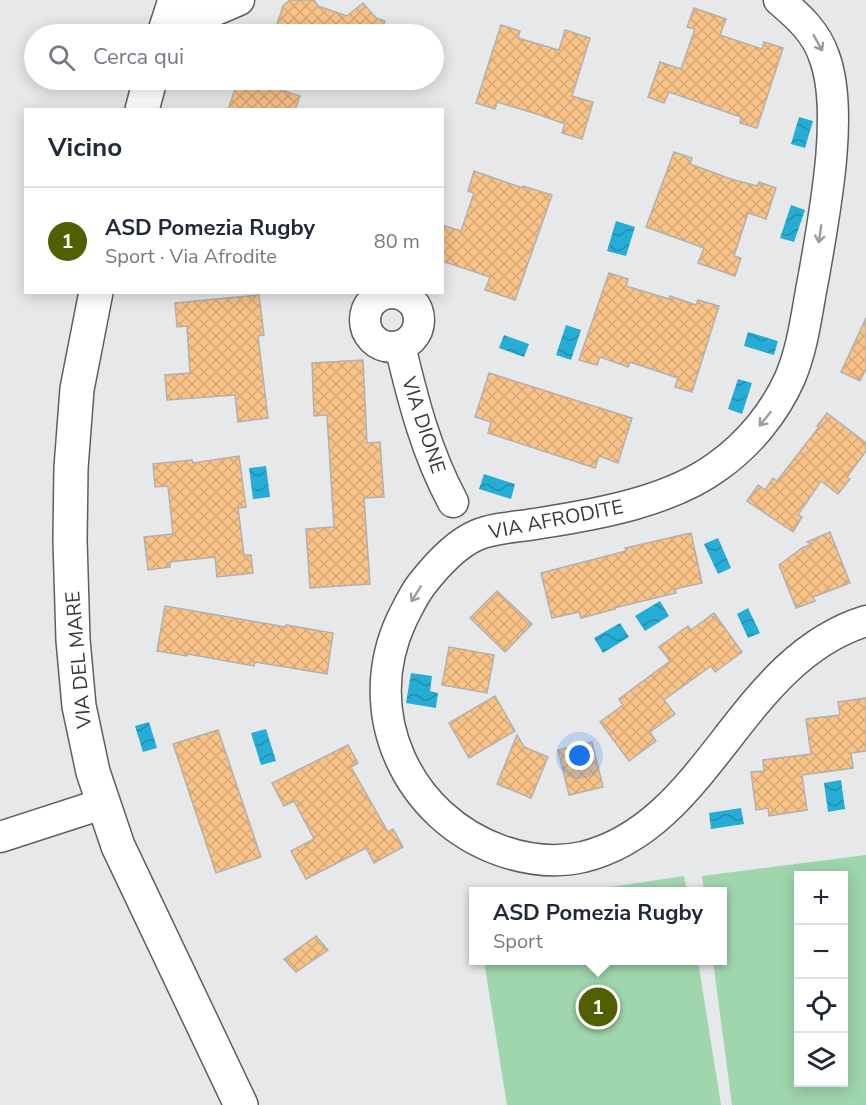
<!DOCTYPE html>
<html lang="it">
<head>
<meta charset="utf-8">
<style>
	body { margin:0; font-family:"Nunito Sans",sans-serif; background:#f2f2f3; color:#1f2937 }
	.controls { position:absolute; right:18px; bottom:18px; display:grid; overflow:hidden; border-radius:0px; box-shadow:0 3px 15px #0003 }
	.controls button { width:54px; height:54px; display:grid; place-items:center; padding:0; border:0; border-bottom:2px solid #e0e1e3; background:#fff; color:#1f2937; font:30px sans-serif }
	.you { position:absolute; left:580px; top:756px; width:21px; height:21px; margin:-15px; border:4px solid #fff; border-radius:50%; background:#1a73e8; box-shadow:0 0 0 9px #1a73e833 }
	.badge { display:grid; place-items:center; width:39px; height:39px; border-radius:50%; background:#525f00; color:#fff; font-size:20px; font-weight:700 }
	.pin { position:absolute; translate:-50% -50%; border:3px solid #fff; box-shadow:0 2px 6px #0006 }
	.popup { position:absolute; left:469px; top:887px; width:258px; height:78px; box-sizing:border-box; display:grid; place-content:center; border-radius:0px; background:#fff; filter:drop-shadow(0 2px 4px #0005); font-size:20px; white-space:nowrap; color:#747a83 }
	.popup b { font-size:22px; color:#1f2937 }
	.popup::after { content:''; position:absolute; left:50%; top:100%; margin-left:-12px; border:12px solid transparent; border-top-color:#fff }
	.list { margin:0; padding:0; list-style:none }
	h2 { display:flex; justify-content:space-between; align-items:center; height:78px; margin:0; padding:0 24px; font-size:26px }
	h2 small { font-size:20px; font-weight:400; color:#747a83 }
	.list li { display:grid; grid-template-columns:39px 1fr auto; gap:18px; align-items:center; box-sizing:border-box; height:108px; padding:0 24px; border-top:2px solid #e0e1e3 }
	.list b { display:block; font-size:22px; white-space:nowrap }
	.list p { margin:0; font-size:20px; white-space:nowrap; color:#747a83 }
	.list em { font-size:20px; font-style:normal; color:#747a83 }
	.icon { flex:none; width:33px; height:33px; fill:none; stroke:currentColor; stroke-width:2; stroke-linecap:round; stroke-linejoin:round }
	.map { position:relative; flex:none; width:866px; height:1105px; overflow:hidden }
	.search { position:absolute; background:#fff; box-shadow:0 3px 15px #0003; left:24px; top:24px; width:420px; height:66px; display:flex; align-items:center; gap:15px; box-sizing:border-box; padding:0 21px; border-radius:33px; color:#747a83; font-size:22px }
	.panel { position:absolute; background:#fff; box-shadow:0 3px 15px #0003; left:24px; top:108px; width:420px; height:186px; border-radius:0px }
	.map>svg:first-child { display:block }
	.park { fill:#9fd6ae; fill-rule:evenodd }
	.water { fill:url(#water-waves) }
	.building { fill:url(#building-cross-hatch); stroke:#b2b1af; stroke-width:1.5 }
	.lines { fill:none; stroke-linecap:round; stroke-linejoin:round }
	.minor-casing { stroke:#5d5f60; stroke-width:33 }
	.major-casing { stroke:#5d5f60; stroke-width:36 }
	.minor { stroke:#fff; stroke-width:30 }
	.major { stroke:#fff; stroke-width:33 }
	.oneway { stroke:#9c9c9d }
	.labels { text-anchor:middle; stroke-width:4.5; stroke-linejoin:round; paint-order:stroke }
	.street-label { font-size:20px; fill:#3a3a3b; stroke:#fff }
</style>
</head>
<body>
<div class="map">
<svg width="866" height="1105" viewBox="0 0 866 1105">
	<defs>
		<pattern id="water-waves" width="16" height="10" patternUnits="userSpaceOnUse" patternTransform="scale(1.5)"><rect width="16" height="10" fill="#25add6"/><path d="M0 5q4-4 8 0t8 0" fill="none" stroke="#218eaf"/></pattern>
		<pattern id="building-cross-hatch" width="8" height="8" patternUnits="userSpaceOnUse" patternTransform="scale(1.5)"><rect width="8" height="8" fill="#f9c287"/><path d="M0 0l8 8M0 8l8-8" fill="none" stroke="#d6a775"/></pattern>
	</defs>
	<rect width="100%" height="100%" fill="#e7e8ea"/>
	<g class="park">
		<path d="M 866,855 L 866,1105 L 732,1105 L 713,961 L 722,960 L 722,892 L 704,891 L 702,876 ZM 798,876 L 844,876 L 844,1082 L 798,1082 Z"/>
		<path d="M 684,876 L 687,891 L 584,891 Z"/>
		<path d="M 484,961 L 698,961 L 721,1105 L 507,1105 Z"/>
	</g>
	<g class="water">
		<path d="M 799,117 L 813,121 L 805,148 L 791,144 Z"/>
		<path d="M 791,205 L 805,210 L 794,242 L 780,238 Z"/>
		<path d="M 616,221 L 635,227 L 626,256 L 607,251 Z"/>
		<path d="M 566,325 L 581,330 L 571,360 L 556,355 Z"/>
		<path d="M 748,332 L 778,341 L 774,355 L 744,346 Z"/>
		<path d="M 504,335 L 529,344 L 524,357 L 499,348 Z"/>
		<path d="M 738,379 L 752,383 L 742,414 L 728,409 Z"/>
		<path d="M 266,466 L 270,497 L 253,499 L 249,468 Z"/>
		<path d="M 484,474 L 515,484 L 511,499 L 479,489 Z"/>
		<path d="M 718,538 L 731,568 L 718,574 L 704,544 Z"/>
		<path d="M 660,601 L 669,616 L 645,631 L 635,616 Z"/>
		<path d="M 748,608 L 760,633 L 748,638 L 737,614 Z"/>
		<path d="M 620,623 L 629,637 L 603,653 L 594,638 Z"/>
		<path d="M 411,673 L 432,676 L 430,691 L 438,693 L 436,708 L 406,703 Z"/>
		<path d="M 149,722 L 157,748 L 143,752 L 135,726 Z"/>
		<path d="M 266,729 L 276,761 L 261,765 L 251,733 Z"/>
		<path d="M 841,780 L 845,809 L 828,812 L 824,783 Z"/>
		<path d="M 741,808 L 744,824 L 711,829 L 709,813 Z"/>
	</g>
	<g class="building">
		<path d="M 290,0 L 314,0 L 318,6 L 347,16 L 363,3 L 376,18 L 385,21 L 381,34 L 274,34 L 283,6 Z"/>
		<path d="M 694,8 L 726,19 L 720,35 L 762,49 L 764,42 L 783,48 L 757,128 L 740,123 L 741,117 L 669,92 L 664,103 L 648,97 L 660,62 L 681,69 L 695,29 L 687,27 Z"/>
		<path d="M 501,25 L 520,31 L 518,38 L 559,50 L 565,30 L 590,38 L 572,96 L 593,102 L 582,139 L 562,133 L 565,124 L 540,115 L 497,102 L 495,109 L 476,103 Z"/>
		<path d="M 238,80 L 250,80 L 300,96 L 295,110 L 228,110 Z"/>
		<path d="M 674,152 L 692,158 L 690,164 L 731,179 L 757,186 L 759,182 L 776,188 L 766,219 L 748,213 L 734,256 L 741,258 L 735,276 L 698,263 L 704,248 L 646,227 Z"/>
		<path d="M 474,171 L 523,188 L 523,186 L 552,195 L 515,300 L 485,290 L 490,277 L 442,261 L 442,225 L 461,231 L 474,193 L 468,191 Z"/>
		<path d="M 609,273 L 628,279 L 626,286 L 669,299 L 670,296 L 696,305 L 698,300 L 719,306 L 692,392 L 675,387 L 678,378 L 630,362 L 628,367 L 600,357 L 597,365 L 579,360 Z"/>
		<path d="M 259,295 L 264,335 L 258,336 L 268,418 L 238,422 L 235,395 L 167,400 L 165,375 L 190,373 L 187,326 L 177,327 L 175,303 Z"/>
		<path d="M 866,318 L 866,369 L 860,381 L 841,372 Z"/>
		<path d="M 363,360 L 367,443 L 380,442 L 384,497 L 364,498 L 370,584 L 310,588 L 306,529 L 334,527 L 327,415 L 314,416 L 312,363 Z"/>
		<path d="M 489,373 L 632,418 L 618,463 L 599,456 L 595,468 L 488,433 L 491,422 L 475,417 Z"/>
		<path d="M 827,413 L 866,443 L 866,451 L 847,477 L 850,479 L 838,494 L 821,481 L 798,515 L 802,517 L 793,532 L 747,501 L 758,485 L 765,490 L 773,478 L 777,481 L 819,427 L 817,426 Z"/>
		<path d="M 239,456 L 246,507 L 238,508 L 244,555 L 251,555 L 253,573 L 217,577 L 215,557 L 170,562 L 170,567 L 148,570 L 144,537 L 173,534 L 168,486 L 155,487 L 153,464 L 192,460 L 193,463 Z"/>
		<path d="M 830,532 L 850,583 L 813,597 L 815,601 L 796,608 L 779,565 L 802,548 L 812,544 L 807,542 Z"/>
		<path d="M 691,533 L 702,583 L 675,589 L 676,593 L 614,608 L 615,609 L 581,618 L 579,612 L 552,618 L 541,573 L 626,551 L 625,548 Z"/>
		<path d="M 497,591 L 532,624 L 505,652 L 470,618 Z"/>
		<path d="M 165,606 L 286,627 L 286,625 L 333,633 L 327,674 L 255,662 L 254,666 L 188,654 L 187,656 L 157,651 Z"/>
		<path d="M 714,613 L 742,652 L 715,672 L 711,666 L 664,700 L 675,714 L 650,732 L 656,741 L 629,761 L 600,722 L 623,705 L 619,699 L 670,661 L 659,647 L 688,626 L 691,630 Z"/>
		<path d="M 449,647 L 494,655 L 487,693 L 442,685 Z"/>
		<path d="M 495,696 L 515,731 L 469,758 L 449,723 Z"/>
		<path d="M 866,698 L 866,751 L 851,753 L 853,768 L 802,775 L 807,810 L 769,816 L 768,808 L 756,810 L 751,772 L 764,771 L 763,760 L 811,754 L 806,719 L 840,715 L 838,702 Z"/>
		<path d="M 218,730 L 261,857 L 216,873 L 173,744 Z"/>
		<path d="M 517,735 L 524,747 L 548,757 L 531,798 L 497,784 Z"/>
		<path d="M 592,742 L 603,787 L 569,795 L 558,750 Z"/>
		<path d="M 348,745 L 358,763 L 351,767 L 388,832 L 393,829 L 403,847 L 374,863 L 366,848 L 306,879 L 291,851 L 314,839 L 294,801 L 284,806 L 272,783 Z"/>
		<path d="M 316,936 L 328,950 L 296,972 L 284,959 Z"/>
	</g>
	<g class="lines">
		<g class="minor-casing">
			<g id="minor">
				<path d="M 779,0 C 798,16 816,32 824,56 C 845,111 824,216 814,275 C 807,309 804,345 790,378 C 775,412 749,444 718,466 C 671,501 599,514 541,523 C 520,527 496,527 477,535 C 456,544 436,566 422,584 C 414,594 408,607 402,619 C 358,712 407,818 502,851 C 528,860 556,863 583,857 C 709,826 739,660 866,621"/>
				<path d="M 170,15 L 211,12 L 239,0"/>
				<circle cx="392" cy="320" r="27"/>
				<path d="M 400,346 C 413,400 426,452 453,502"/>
				<path d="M 0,837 L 102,804"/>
			</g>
		</g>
		<g class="major-casing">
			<g id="major">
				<path d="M 164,34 L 175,0"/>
				<path d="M 142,110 L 150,80"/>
				<path d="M 96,292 L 77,389 L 71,468 L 70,540 L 73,640 L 79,706 L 93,772 L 118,846 L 241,1105"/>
			</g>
		</g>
		<use href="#minor" class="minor"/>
		<use href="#major" class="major"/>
	</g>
	<defs><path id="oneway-shaft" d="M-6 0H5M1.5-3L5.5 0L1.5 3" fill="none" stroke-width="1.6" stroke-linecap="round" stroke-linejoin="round" transform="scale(1.5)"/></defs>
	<g class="oneway">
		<use href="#oneway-shaft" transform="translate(818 43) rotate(61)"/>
		<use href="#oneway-shaft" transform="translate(820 234) rotate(98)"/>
		<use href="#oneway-shaft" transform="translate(765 419) rotate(129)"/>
		<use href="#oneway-shaft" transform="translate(416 594) rotate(122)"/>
	</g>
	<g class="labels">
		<g class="street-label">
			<text transform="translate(424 425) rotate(72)" y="7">VIA DIONE</text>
			<text transform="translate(556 519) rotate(-11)" y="7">VIA AFRODITE</text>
			<text transform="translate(78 660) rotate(-95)" y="7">VIA DEL MARE</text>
		</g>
	</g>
</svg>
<div class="controls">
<button>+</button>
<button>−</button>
<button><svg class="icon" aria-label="locate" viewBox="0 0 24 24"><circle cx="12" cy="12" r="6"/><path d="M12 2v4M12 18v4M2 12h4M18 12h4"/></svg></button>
<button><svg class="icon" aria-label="layers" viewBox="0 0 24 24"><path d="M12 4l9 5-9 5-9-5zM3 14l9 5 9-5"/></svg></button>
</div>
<div class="you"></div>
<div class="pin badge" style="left:598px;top:1007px">1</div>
<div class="popup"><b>ASD Pomezia Rugby</b>Sport</div>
<div class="search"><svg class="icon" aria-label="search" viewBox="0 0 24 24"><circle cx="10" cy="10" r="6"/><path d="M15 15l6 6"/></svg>Cerca qui</div>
<section class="panel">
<h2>Vicino<small></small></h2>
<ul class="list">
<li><span class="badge">1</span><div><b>ASD Pomezia Rugby</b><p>Sport · Via Afrodite</p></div><em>80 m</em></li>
</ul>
</section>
</div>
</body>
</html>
